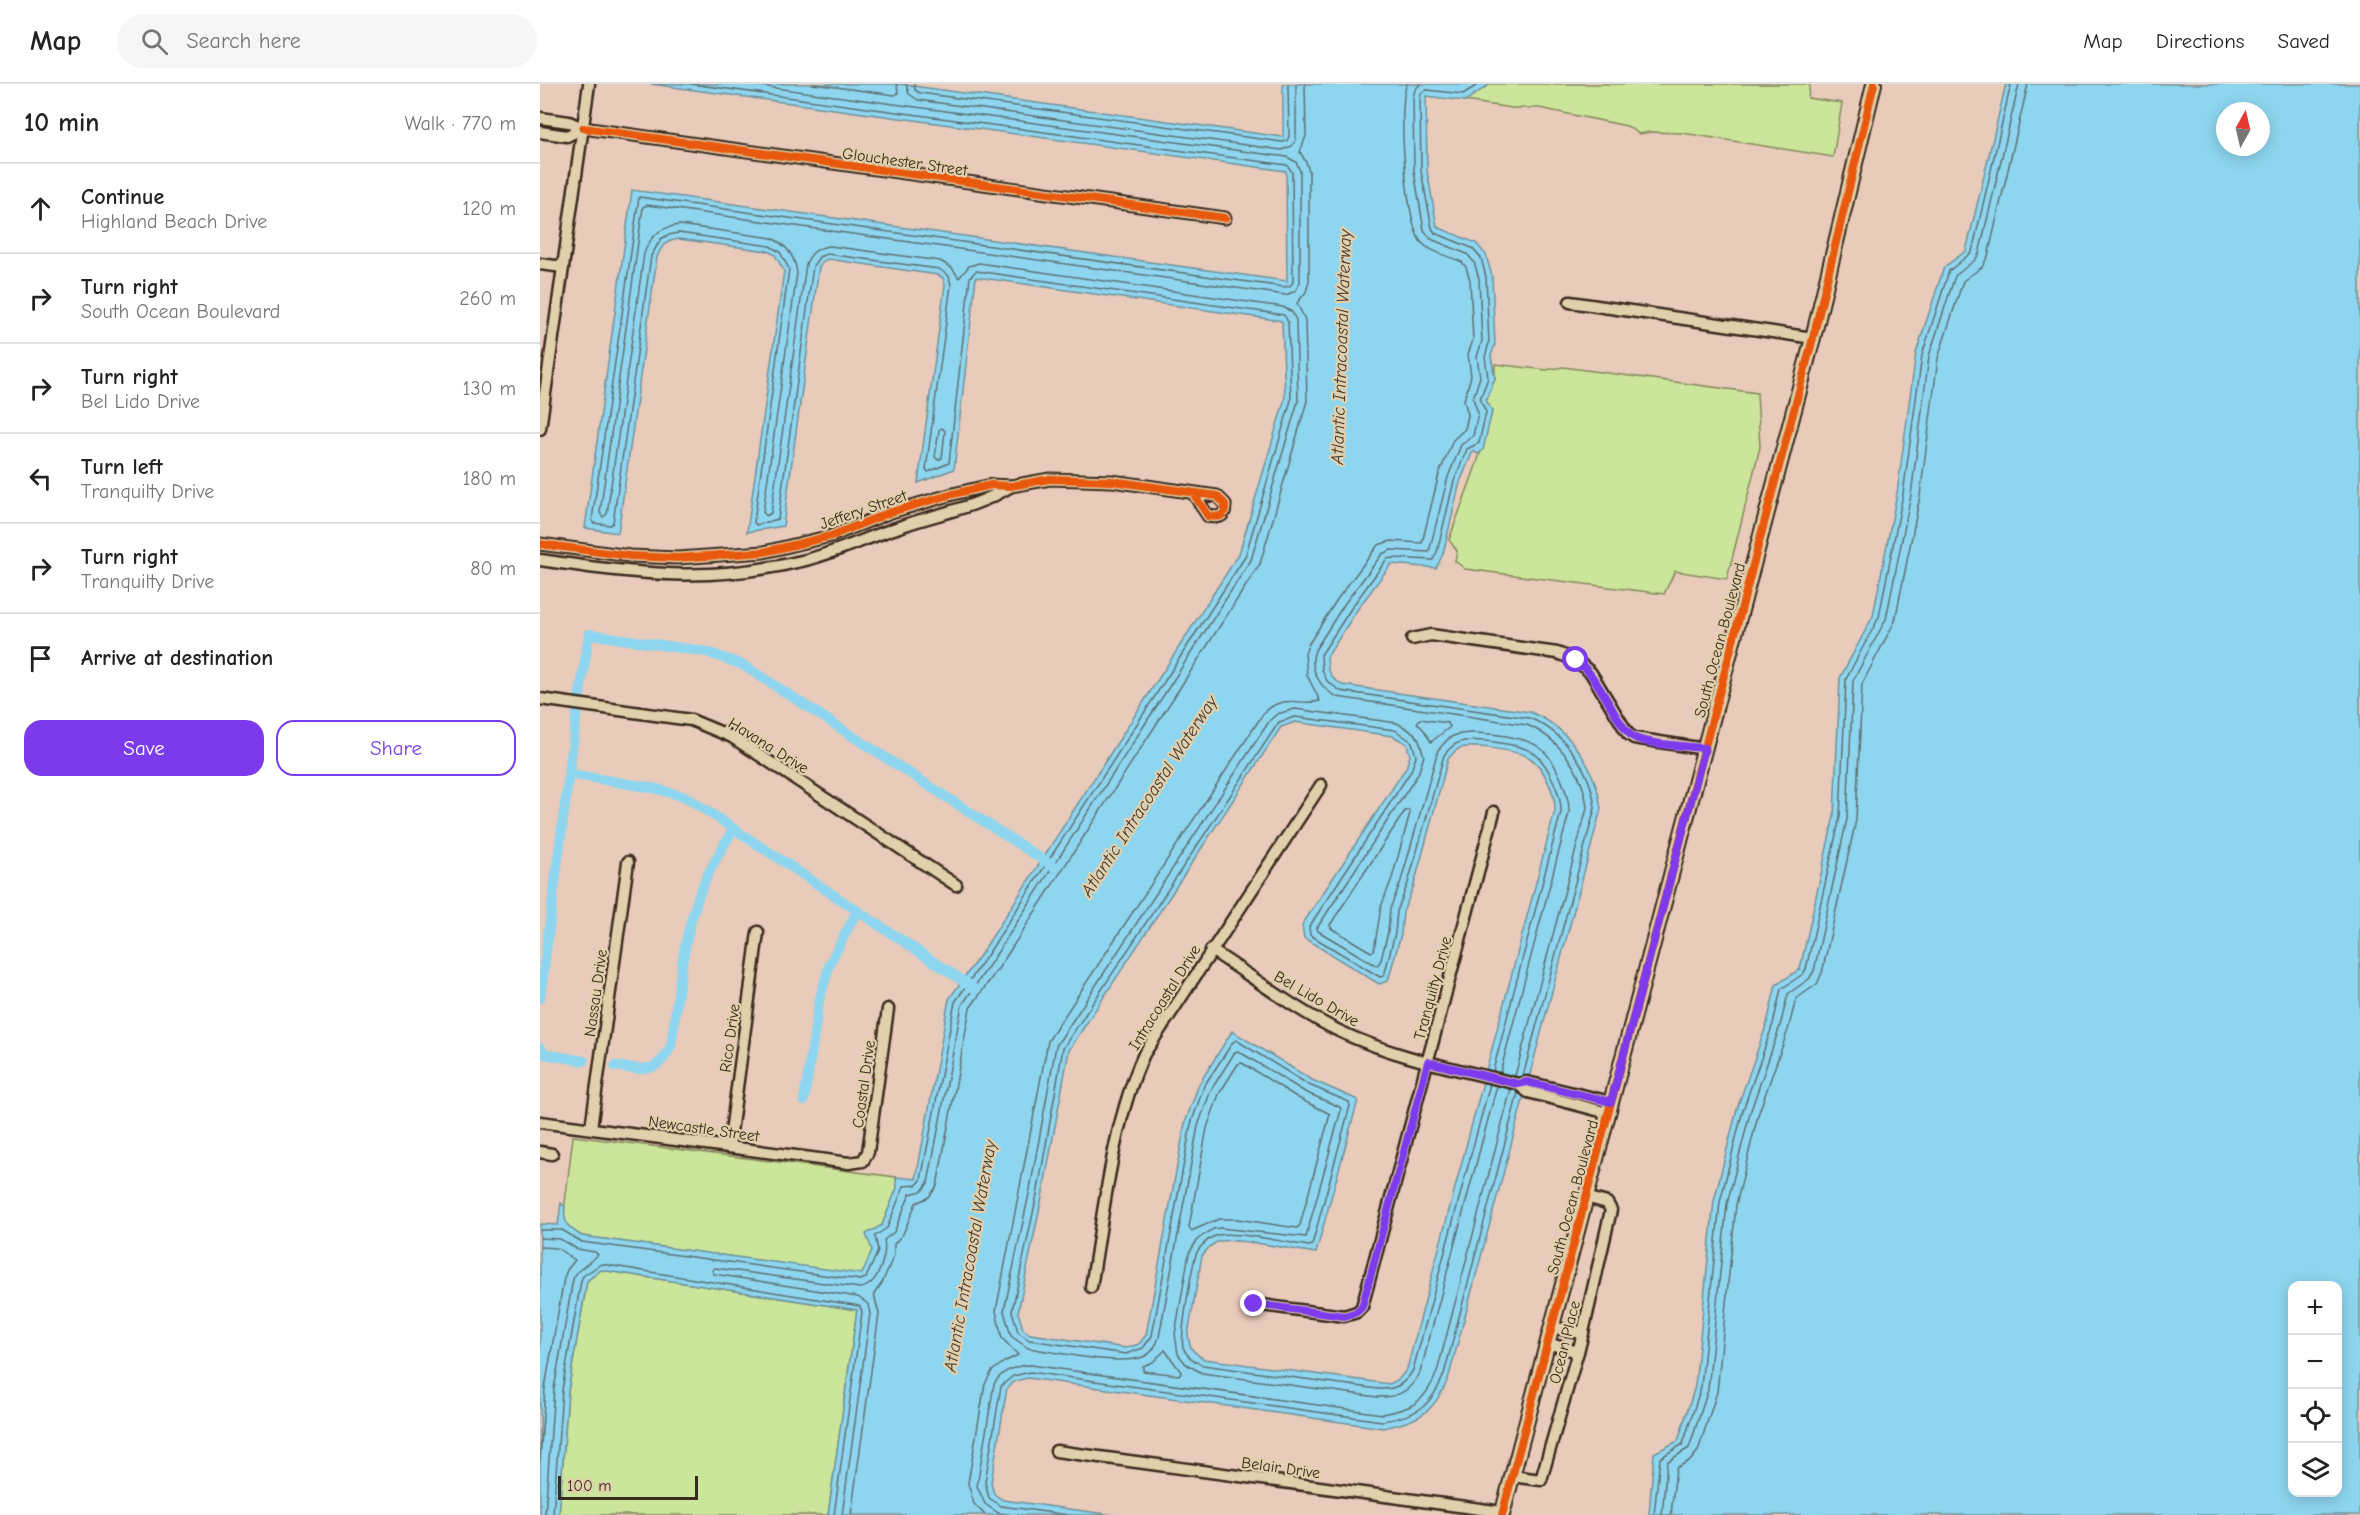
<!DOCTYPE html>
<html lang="en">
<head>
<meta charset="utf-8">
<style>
	body { margin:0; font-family:"Comic Neue",sans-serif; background:#f6f6f6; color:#222 }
	.controls { position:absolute; right:18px; bottom:18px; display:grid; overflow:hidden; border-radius:12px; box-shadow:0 3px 15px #0003 }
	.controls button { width:54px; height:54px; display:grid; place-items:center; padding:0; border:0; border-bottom:2px solid #e0e0e0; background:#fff; color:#222; font:30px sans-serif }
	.compass { position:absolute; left:1676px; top:18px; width:54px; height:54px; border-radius:50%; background:#fff; box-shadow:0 3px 15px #0003; rotate:8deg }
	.scale { position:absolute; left:18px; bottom:15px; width:140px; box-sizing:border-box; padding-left:6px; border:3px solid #3b2a1e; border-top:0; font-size:16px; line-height:21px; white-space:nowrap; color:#3b2a1e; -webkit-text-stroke:4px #e2d0ad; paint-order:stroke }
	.stop { position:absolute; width:18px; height:18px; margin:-14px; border:4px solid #7c3aed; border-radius:50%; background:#fff }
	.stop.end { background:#7c3aed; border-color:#fff; box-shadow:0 2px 6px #0008 }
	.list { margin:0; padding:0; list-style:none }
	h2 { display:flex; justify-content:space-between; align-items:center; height:78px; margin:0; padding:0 24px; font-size:26px }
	h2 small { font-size:20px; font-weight:400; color:#767676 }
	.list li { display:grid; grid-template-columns:39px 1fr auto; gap:18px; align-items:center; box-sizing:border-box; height:90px; padding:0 24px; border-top:2px solid #e0e0e0 }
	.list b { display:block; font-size:22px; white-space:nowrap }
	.list p { margin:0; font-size:20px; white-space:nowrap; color:#767676 }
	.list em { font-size:20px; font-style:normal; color:#767676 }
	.actions { display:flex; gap:12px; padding:18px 24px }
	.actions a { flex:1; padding:14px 0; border:2px solid #7c3aed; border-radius:18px; text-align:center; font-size:21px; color:#7c3aed }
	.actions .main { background:#7c3aed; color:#fff }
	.icon { flex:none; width:33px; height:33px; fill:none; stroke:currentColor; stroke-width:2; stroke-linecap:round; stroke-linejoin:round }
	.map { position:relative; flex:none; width:1820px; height:1431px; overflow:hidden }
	header { display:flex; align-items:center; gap:36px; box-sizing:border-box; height:84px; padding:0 30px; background:#fff; border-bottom:2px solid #e0e0e0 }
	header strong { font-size:28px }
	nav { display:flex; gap:33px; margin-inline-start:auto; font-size:21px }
	.search { width:420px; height:54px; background:#f6f6f6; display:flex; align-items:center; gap:15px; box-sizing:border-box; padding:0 21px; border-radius:33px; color:#767676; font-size:22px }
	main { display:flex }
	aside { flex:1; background:#fff }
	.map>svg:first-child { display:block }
	.green { fill:#cbe59b; stroke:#83885c; stroke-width:1.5 }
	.water { fill:#8ed6f0; stroke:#6d919c; stroke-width:1.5; fill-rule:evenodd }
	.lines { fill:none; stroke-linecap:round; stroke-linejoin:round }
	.shore { stroke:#5c6f72; stroke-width:1.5 }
	.canal { stroke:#8ed6f0; stroke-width:10 }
	.street-casing { stroke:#3b2a1e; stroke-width:15 }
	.secondary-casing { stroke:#3b2a1e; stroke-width:18 }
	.street { stroke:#e2d0ad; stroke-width:10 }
	.secondary { stroke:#e2d0ad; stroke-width:14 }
	.cycleway-casing { stroke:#e2d0ad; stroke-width:11 }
	.cycleway { stroke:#e8590c; stroke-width:8 }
	.route { stroke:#7c3aed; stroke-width:8 }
	.labels { text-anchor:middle; stroke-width:4.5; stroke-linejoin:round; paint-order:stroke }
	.street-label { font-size:16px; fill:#3b2a1e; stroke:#e2d0ad }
	.water-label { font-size:18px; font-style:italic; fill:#433b33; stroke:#e2d0ad }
</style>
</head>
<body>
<header>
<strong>Map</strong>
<div class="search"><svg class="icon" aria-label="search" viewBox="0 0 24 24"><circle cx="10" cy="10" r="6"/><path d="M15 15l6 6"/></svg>Search here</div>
<nav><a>Map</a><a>Directions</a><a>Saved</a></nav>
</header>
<main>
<aside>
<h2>10 min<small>Walk · 770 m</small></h2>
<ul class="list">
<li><svg class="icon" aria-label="ahead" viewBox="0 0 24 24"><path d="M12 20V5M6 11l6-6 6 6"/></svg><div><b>Continue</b><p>Highland Beach Drive</p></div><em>120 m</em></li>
<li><svg class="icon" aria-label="right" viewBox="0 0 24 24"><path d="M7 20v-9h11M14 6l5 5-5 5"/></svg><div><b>Turn right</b><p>South Ocean Boulevard</p></div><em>260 m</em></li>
<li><svg class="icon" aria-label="right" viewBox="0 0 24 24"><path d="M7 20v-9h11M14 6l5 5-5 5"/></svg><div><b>Turn right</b><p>Bel Lido Drive</p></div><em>130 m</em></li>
<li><svg class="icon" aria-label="left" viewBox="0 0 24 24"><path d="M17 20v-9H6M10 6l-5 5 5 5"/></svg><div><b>Turn left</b><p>Tranquilty Drive</p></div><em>180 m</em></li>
<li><svg class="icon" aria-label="right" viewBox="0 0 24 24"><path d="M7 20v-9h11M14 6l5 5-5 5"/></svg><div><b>Turn right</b><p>Tranquilty Drive</p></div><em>80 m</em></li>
<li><svg class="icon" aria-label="arrive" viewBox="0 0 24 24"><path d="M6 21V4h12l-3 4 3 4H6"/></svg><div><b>Arrive at destination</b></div></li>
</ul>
<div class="actions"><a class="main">Save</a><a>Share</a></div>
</aside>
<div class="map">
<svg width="1820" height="1431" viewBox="0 0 1820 1431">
	<rect width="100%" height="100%" fill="#e8cbba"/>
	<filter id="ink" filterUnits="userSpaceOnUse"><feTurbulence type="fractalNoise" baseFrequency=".0167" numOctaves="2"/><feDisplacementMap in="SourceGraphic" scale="12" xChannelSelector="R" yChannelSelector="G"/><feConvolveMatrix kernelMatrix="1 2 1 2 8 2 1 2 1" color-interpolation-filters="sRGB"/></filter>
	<g filter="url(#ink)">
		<g class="green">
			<path d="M 950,0 L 1270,0 L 1268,14 L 1302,19 L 1293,73 L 1143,49 L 1111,48 L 1099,50 L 1087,42 L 999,24 L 972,24 L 925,17 Z"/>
			<path d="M 955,280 L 1006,286 L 1023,283 L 1217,309 L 1220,363 L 1187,495 L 1135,487 L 1124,510 L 925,485 L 915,477 L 917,467 L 909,456 C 924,413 942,371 952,327 L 946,316 L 955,294 Z"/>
			<path d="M 33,1052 L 356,1093 L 357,1104 L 322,1191 L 42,1152 L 29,1145 L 23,1136 Z"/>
			<path d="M 61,1186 L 317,1226 L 288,1431 L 19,1431 L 28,1307 L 47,1197 Z"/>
		</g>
		<g class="water">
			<path d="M 111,0 L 359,0 L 743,53 L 743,0 L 950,0 L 925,17 L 886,12 L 887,86 L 897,143 L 936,159 L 946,171 L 952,192 L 955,260 L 951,272 L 955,294 L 946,316 L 952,327 L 943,366 L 938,370 L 933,367 L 920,398 L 903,470 L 896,484 L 851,480 L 817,526 L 787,573 L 788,585 L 793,594 L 802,601 L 990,628 C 1030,644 1056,683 1061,725 L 909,1292 C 895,1328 880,1337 843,1344 L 488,1294 L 475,1297 L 467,1304 L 451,1399 L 454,1410 L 463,1416 L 573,1431 L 288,1431 L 317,1226 L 61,1186 L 47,1197 L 28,1307 L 19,1431 L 0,1431 L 0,1140 L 18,1141 L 21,1119 L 25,1123 C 23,1139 28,1144 42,1152 L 322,1190 L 332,1166 L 326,1150 L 342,1141 L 357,1104 L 356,1093 L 376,1095 L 409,915 L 441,870 L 699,470 L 745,314 L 742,237 L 436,193 L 414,385 L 378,399 L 405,201 L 403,194 L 398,191 L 288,175 L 283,177 L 279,183 L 243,442 L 207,448 L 244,187 L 235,171 L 228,167 L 139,155 C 126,157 122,161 117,173 L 78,449 L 45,444 L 92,106 L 747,197 L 746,87 ZM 755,638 L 853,652 L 867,660 L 870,672 L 866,684 L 762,841 L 764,854 L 839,900 L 848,897 L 861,850 L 863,828 L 874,801 L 908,675 C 911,672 914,667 918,665 C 929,659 980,667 990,674 C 1004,683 1016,711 1015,727 L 867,1285 L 859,1295 L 850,1300 L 664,1275 C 652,1268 649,1263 648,1250 L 662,1172 C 667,1165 672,1159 680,1157 C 700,1154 754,1166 776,1169 L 818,1016 L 772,996 L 692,947 L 659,1000 L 645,1039 L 606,1251 L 599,1260 L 586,1264 L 490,1250 L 483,1245 L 478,1228 L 503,1108 L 529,966 L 741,643 Z"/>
			<path d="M 1466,0 L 1820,0 L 1820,1431 L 1109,1431 L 1114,1369 L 1138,1357 L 1155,1302 L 1174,1117 L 1197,1025 L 1227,939 L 1236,901 L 1260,885 L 1294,732 L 1300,594 L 1333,532 L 1357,409 L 1376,269 L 1404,183 L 1426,167 ZM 1685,27 L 1721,27 L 1721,63 L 1685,63 ZM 1752,1202 L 1798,1202 L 1798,1408 L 1752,1408 Z"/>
		</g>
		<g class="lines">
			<g class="shore">
				<path d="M 206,0 L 747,73 L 756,78 L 760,87 L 760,198 L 755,207 L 746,211 L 107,121 L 103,123 L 60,429 L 63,433 L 67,430 L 104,170 C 110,152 120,143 140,141 L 232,154 C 247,161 255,172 257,189 L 223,428 L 226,432 L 231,429 L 266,180 C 270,169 278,163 290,162 L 400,177 L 412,184 L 419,194 L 429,182 L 439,179 L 743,223 L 752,228 L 756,236 L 758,317 L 711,476 L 452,877 L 422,921 L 388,1099 L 382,1107 L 370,1110 L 354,1148 L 344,1156 C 347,1172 338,1202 320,1204 L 175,1184 L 172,1186 L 174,1190 L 318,1213 L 328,1220 L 330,1230 L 302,1431"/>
				<path d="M 273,0 L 355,11 L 358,9 L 357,0"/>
				<path d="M 366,0 L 369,10 L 378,16 L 742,66 L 752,62 L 756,55 L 756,0"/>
				<path d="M 374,0 L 375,6 L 380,9 L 742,58 L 747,57 L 749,52 L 748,0"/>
				<path d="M 880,0 L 875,6 L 873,13 L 874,87 L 884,146 L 891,155 L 927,170 L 934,178 L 939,195 L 942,257 L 937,273 L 940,293 L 933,314 L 938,329 L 933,352 L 921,361 L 908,393 L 889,468 L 851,466 L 842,470 L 805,519 L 775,566 C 768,585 780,604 797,613 L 987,641 C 1019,654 1044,689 1047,724 L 975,992"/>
				<path d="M 939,0 L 923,10 L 887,6 L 882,8 L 880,13 L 881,87 L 892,144 L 895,149 L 932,164 L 941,174 L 946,193 L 949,259 L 945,273 L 948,294 L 940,315 L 946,328 L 939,359 L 927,365 L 914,397 L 897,468 L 893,476 L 852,474 L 847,475 L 812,523 L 781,571 L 782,586 L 787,597 L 800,607 L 989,634 C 1025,648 1051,686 1055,724 L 983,992"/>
				<path d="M 402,344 L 405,347 L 402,374 L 398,376 L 395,373 L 399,346 Z"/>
				<path d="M 880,635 L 908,639 L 910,643 L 891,658 L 884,646 L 877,639 Z"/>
				<path d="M 869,726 L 870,729 L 852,794 L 841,823 L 834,866 L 831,868 L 791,844 L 790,841 L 865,727 Z"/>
				<path d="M 702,979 L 760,1015 L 790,1030 L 760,1141 L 757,1144 L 697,1135 L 679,1135 L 651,1147 L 649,1143 L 667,1044 L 679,1010 L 698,980 Z"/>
				<path d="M 950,1000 L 873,1286 C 864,1301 855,1306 838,1305 L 663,1281 C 655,1278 646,1272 643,1263 C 640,1253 652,1179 657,1168 C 661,1161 670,1153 678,1151 C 695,1147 749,1159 769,1162 L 772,1161 L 810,1022 L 809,1018 L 769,1001 L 696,956 L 693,958 L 664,1002 L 651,1040 L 612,1252 L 603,1264 L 586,1270 L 489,1256 L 478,1248 L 472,1227 L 498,1106 L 523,964 L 739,638 L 755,633 L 855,646 L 872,658 L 876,672 L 871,687 L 769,843 L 770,851 L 840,893 L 844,892 L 855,849 L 857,827 L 868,799 L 904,671 C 908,666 912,661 918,659 C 932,653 983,660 995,670 C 1008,680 1022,712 1021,728 L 953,987"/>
				<path d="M 957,1002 L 880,1289 C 870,1307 858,1314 837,1313 L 662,1289 L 646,1280 L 638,1270 L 635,1250 L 649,1169 L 658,1155 L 673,1145 L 680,1144 L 766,1153 L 801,1026 L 800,1023 L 765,1008 L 698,967 L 695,968 L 671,1006 L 658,1042 L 619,1253 C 617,1260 612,1269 605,1272 C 583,1283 515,1268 488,1264 L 471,1252 L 464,1227 L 490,1105 L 516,962 L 730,636 L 737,630 L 755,625 L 857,639 L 874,649 L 879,656 L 884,672 L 878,690 L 777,844 L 778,847 L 837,882 L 841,876 L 848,848 L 850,825 L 861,797 L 898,666 C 902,662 906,656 911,653 C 929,644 983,652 999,663 C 1015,674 1030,711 1029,729 L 960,989"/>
				<path d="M 0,1146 L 22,1146 L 42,1158 L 320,1196 L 326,1194 L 338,1167 L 335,1152 L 347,1144 L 364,1102 L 377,1101 L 381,1096 L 415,918 L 446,873 L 705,473 L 751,316 L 748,238 L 744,231 L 436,187 L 430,193 L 409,379 L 388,388 L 386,385 L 411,201 L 409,192 L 399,185 L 287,170 L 279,173 L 273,182 L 238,435 L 216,441 L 214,438 L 249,185 L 240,168 L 230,162 L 139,149 L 128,151 L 121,155 L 111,172 L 73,439 L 70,441 L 53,439 L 52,436 L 99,113 L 744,203 L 750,202 L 753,198 L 752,88 L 747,81 L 151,0"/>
				<path d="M 0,1154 L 20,1155 L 37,1165 L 55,1168 L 58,1171 L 37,1188 L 33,1195 L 14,1305 L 5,1431"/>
				<path d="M 0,1163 L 17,1164 L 35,1176 L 27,1186 L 24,1194 L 5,1304 L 0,1376"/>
				<path d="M 625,1266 L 641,1288 L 640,1291 L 603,1287 L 603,1282 L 613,1278 Z"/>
				<path d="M 13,1431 L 22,1306 L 41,1197 L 43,1192 L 61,1180 L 320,1222 L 322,1228 L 294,1431"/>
				<path d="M 311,1431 L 339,1230 L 334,1210 L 342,1199 L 354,1171 L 354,1160 L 363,1150 L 376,1119 L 389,1113 L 397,1102 L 430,924 L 460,882 L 720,480 L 767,317 L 765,236 L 757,219 L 766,208 L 769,197 L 769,87 L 766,78 L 760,68 L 766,52 L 765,0"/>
				<path d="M 445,1431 L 434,1420 L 428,1399 L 445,1300 L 452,1287 L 464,1278 L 478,1271 L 462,1254 L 456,1227 L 508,957 L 723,630 C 742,609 760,622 780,617 L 767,591 L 765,570 L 768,561 L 798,514 L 838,461 L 851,457 L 882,459 L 899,390 L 913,356 L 925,345 L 928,331 L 924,316 L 931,292 L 928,270 L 933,256 L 930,196 L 926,183 L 922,178 C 909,172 890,168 881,158 C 866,141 857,20 867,0"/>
				<path d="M 472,1431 L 458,1429 L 445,1420 L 437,1402 L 454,1300 C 461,1287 476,1281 491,1281 L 842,1330 C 873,1325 885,1318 897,1288 L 971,1005"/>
				<path d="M 528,1431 L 461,1422 L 449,1414 L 445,1398 L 461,1302 L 473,1292 L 490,1288 L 842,1337 C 877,1332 891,1323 904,1290 L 978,1009"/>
				<path d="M 1114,1431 L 1120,1374 L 1143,1360 L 1161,1303 L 1180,1118 L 1203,1026 L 1233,940 L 1241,905 L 1263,890 L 1266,885 L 1300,733 L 1306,595 L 1339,533 L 1363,410 L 1382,271 L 1409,187 L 1432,168 L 1471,0"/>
				<path d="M 1122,1431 L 1127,1378 L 1149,1364 L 1168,1306 L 1187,1120 L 1210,1029 L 1240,942 L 1248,910 L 1269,895 L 1274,887 L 1307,735 L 1313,597 L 1346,535 L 1371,411 L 1389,272 L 1415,192 L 1435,176 L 1439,170 L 1479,0"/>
				<path d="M 1131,1431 L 1136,1384 L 1151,1376 L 1158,1367 L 1177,1308 L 1196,1121 L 1218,1031 L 1248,946 L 1256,915 L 1277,900 L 1282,889 L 1316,736 L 1322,600 L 1355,537 L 1380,412 L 1398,274 L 1423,197 L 1442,183 L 1448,172 L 1488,0"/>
			</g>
			<g class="canal">
				<path d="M 30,690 L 113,704 L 146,713 L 432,903"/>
				<path d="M 0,914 L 36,635 L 49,550 L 167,568 L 203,581 L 514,783"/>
				<path d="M 0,964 L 5,970 L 44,977"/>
				<path d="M 75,982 C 103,986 117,991 131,962 C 138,915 141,865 156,820 C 164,793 180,769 193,745"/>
				<path d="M 264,1017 L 279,917 L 290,879 L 317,827"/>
			</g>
			<g class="street-casing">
				<g id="street">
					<path d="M 0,34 L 29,38 L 43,44 L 27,52 L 0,48"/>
					<path d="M 43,44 L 685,134"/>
					<path d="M 0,180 L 23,183"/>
					<path d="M 1030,218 L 1273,254"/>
					<path d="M 0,345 L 49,0"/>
					<path d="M 0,460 L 90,472 L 138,474 L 224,468 L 291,452 L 351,428 L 413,410 L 451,401 L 471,402 L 510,395 L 572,397 L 677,412 L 685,420 C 686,433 679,434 668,432 L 653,409"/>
					<path d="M 0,476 C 95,490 171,500 266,476 C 300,467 331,452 365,441 C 400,429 439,423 471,402"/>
					<path d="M 872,555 L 891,551 L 1017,569 L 1036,576 L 1051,589 L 1088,650 L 1094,654 L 1165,665"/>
					<path d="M 0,615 L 151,636 L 192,653 L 416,801"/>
					<path d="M 671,866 C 713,893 754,925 799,947 C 855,974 918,985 978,1000 L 988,1008 L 1068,1029"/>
					<path d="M 978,1000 L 987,998 L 1071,1018"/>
					<path d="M 0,1038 L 309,1079 L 323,1077 L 328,1068 L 348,925"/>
					<path d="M 51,1044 L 88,778"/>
					<path d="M 189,1063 L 218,848"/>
					<path d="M 0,1068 L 12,1070"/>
					<path d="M 551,1203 C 564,1128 572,1040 604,970 L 781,701"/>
					<path d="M 714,1220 L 804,1232 L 817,1228 L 822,1223 L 954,728"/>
					<path d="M 1011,1243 L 1043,1249"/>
					<path d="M 1007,1259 L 1038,1268"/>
					<path d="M 516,1367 L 962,1428"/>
					<path d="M 972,1392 L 1001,1396 L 1041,1257 L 1071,1126 L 1067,1119 L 1046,1113"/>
				</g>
			</g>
			<g class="secondary-casing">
				<path id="secondary" d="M 962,1431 L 1273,254 L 1334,0"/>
			</g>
			<use href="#street" class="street"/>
			<use href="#secondary" class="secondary"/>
			<g class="cycleway-casing">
				<g id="cycleway">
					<path d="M 43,44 L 685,134"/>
					<path d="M 0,460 L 90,472 L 138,474 L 224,468 L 291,452 L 351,428 L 413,410 L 451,401 L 471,402 L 510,395 L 572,397 L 677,412 L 685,420 C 686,433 679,434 668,432 L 653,409"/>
					<path d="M 962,1431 L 1273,254 L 1334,0"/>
				</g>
			</g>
			<use href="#cycleway" class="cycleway"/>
		</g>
	</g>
	<g class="lines" filter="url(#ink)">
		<path class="route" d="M 714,1220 L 804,1232 L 817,1228 L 822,1223 L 888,978 L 978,1000 L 987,998 L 1071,1018 L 1165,664 C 1146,662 1111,661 1095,654 C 1078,646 1060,592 1036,576"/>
	</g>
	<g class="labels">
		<g class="street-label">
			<text transform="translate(365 77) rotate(8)" y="6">Glouchester Street</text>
			<text transform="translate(323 425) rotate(-19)" y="6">Jeffery Street</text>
			<text transform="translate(1179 556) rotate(-75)" y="6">South Ocean Boulevard</text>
			<text transform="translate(229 661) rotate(32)" y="6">Havana Drive</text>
			<text transform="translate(892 904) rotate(-75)" y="6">Tranquilty Drive</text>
			<text transform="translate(55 909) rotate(-82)" y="6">Nassau Drive</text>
			<text transform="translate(624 913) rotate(-58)" y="6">Intracoastal Drive</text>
			<text transform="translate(777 914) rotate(30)" y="6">Bel Lido Drive</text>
			<text transform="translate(189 954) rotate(-82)" y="6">Rico Drive</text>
			<text transform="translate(323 1000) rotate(-82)" y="6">Coastal Drive</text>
			<text transform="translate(164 1044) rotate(8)" y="6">Newcastle Street</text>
			<text transform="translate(1032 1113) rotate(-75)" y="6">South Ocean Boulevard</text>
			<text transform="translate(1024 1258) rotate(-76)" y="6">Ocean Place</text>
			<text transform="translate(741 1383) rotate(8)" y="6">Belair Drive</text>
		</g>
		<g class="water-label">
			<text transform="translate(801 263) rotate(-88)" y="6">Atlantic Intracoastal Waterway</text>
			<text transform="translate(609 712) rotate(-57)" y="6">Atlantic Intracoastal Waterway</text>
			<text transform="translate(430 1172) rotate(-80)" y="6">Atlantic Intracoastal Waterway</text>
		</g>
	</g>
</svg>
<div class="controls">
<button>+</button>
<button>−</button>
<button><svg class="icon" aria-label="locate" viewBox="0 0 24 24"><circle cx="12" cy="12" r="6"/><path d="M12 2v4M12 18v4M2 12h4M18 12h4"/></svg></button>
<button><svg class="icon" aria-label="layers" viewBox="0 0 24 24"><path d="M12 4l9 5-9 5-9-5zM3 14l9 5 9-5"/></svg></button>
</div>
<svg class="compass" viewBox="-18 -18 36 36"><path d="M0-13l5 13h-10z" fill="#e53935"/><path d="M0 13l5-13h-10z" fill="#767676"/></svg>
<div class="scale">100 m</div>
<div class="stop" style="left:1036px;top:576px"></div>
<div class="stop end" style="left:714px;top:1220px"></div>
</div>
</main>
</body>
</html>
